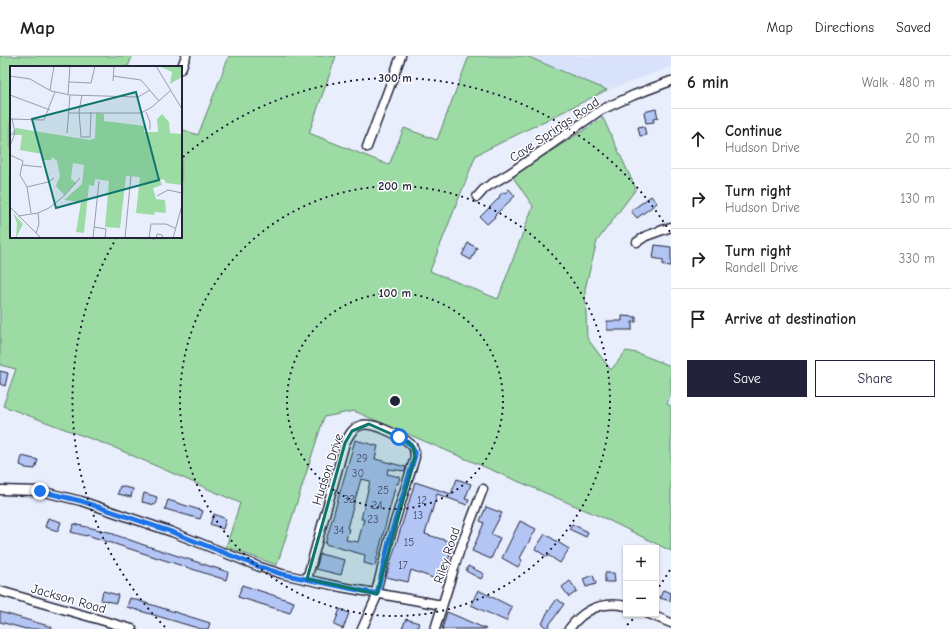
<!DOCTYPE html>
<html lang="en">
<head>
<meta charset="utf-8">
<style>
	body { margin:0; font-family:"Comic Neue",sans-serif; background:#f6f6f6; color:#202124 }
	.controls { position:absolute; right:12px; bottom:12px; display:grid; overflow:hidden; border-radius:0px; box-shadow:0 1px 3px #0004 }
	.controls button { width:36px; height:36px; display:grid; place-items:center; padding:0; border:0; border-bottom:1px solid #e0e0e0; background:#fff; color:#202124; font:20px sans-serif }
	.stop { position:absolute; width:12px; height:12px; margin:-9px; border:3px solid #1a73e8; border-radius:50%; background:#fff }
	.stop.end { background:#1a73e8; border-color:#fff; box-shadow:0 1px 4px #0008 }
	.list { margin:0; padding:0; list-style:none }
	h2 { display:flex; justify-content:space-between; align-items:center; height:52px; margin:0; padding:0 16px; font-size:17px }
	h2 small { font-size:13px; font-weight:400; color:#757577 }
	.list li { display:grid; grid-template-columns:26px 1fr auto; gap:12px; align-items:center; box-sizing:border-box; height:60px; padding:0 16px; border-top:1px solid #e0e0e0 }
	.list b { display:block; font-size:15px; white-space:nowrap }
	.list p { margin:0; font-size:13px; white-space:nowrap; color:#757577 }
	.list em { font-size:13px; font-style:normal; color:#757577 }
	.actions { display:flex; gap:8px; padding:12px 16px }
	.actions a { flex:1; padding:9px 0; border:1px solid #22223b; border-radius:0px; text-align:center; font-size:14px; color:#22223b }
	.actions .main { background:#22223b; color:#fff }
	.icon { flex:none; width:22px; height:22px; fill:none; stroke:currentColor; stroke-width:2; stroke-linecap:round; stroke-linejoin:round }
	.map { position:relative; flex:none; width:671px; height:573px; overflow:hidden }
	header { display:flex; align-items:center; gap:24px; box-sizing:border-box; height:56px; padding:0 20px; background:#fff; border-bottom:1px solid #e0e0e0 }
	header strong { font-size:19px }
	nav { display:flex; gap:22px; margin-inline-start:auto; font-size:14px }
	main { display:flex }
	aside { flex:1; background:#fff }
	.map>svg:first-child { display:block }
	.built { fill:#d8e2fa }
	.green { fill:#9cdba3; stroke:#5f7e6f }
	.building { fill:#b3c5f4; stroke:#22223b; fill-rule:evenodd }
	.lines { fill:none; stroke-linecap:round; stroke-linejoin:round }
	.minor-casing { stroke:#22223b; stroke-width:11 }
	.minor { stroke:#fff; stroke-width:8 }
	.route { stroke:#1a73e8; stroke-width:5 }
	.marked { fill:#0f766e; fill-opacity:0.2; stroke:#0f766e; stroke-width:3; stroke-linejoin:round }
	.ring { fill:none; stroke:#22223b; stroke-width:2; stroke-dasharray:2 4 }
	.labels { text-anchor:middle; stroke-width:3; stroke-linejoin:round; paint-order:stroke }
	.number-label { font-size:11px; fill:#464b69 }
	.street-label { font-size:13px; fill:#22223b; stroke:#fff }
	.inset-road { fill:none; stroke:#999caf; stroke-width:1 }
	.view { fill:#0f766e; fill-opacity:0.15; stroke:#0f766e; stroke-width:2 }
	.inset-edge { fill:none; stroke:#22223b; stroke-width:2 }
	.centre { fill:#22223b; stroke:#fff; stroke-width:2 }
	.ring-label { font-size:12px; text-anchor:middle; font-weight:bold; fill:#22223b; stroke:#fff; stroke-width:3; stroke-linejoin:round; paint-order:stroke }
</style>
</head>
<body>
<header>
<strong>Map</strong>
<nav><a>Map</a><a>Directions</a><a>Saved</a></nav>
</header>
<main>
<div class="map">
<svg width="671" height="573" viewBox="0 0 671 573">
	<rect width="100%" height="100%" fill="#e8eefc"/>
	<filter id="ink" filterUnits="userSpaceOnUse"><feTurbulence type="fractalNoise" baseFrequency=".025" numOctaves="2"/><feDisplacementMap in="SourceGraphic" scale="8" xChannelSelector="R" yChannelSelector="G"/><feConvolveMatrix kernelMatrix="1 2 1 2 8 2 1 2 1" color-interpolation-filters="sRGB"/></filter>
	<g filter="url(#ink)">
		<path class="built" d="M 526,0 L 671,0 L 671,11 L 607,34 Z"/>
		<path class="green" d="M 0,0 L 132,0 L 128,11 L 11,11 L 11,181 L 181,181 L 181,73 L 198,79 L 229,0 L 336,0 L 309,77 L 389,109 L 404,72 L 437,84 L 469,0 L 526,0 L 607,34 L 476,99 L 430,215 L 498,243 L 533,150 L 512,120 L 603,62 L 636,133 L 597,185 L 585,233 L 587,282 L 611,314 L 626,295 L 637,297 L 671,310 L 671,336 L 667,348 L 671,350 L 671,495 L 606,463 L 354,355 L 324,361 L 277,509 L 226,491 L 240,447 L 113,391 L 3,350 L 16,313 L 0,309 Z"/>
		<g class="building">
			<path d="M 656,53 L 658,62 L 653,63 L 654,66 L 646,67 L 644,56 Z"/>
			<path d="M 644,70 L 646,79 L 640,80 L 638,71 Z"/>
			<path d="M 509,133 L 515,140 L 494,160 L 495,161 L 487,168 L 480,161 L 500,141 L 499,140 L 503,136 L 505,137 Z"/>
			<path d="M 651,140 L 657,147 L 637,162 L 631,155 Z"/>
			<path d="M 468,187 L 477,192 L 471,204 L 462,199 Z"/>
			<path d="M 655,189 L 671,191 L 671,210 L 663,209 L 663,204 L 653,202 Z"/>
			<path d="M 622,260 L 636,261 L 636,266 L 632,266 L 632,274 L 607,274 L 607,265 L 622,265 Z"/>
			<path d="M 0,315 L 8,317 L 5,330 L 0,328 Z"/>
			<path d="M 355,384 L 378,390 L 375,403 L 406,411 L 405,415 L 388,413 L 387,418 L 400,421 L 398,428 L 396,428 L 375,510 L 364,507 L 365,499 L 325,488 ZM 361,423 L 370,425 L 361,463 L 364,463 L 358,486 L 346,484 L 349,473 L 347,472 Z"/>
			<path d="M 22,400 L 38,404 L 35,413 L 25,412 L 25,411 L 20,409 Z"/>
			<path d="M 457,423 L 471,428 L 465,443 L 469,444 L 467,449 L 437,438 L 425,478 L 454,487 L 441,525 L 411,514 L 408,526 L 386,521 L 415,426 L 451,438 Z"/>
			<path d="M 120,430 L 133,433 L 131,441 L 118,438 Z"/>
			<path d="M 144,437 L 157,441 L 155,449 L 142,446 Z"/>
			<path d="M 168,444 L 203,455 L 200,463 L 165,453 Z"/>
			<path d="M 486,451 L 502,457 L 491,478 L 500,482 L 491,503 L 472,495 L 484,467 L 480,465 Z"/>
			<path d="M 214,458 L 226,463 L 223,473 L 210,468 Z"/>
			<path d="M 48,462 L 61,466 L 58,475 L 45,471 Z"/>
			<path d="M 520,465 L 536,473 L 520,502 L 522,504 L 518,511 L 502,502 Z"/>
			<path d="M 74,468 L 113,477 L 113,478 L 144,489 L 228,516 L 226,524 L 87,479 L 86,480 L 71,476 Z"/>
			<path d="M 572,468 L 588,476 L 586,481 L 569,473 Z"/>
			<path d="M 545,478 L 569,493 L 560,507 L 548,499 L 547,501 L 535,493 Z"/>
			<path d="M 320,498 L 345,504 L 341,519 L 316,513 Z"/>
			<path d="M 468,510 L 484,518 L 481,523 L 466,515 Z"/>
			<path d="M 605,517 L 614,517 L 615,526 L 605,526 Z"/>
			<path d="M 593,519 L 596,528 L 586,531 L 583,523 Z"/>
			<path d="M 570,525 L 577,535 L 569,541 L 562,531 Z"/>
			<path d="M 242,529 L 294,546 L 290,557 L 238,541 Z"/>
			<path d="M 478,534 L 512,551 L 506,565 L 471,549 Z"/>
			<path d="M 663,534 L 671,537 L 670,545 L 660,542 Z"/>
			<path d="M 103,535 L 118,539 L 116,547 L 101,544 Z"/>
			<path d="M 130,542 L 210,567 L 208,573 L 201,573 L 127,551 Z"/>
			<path d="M 557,543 L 564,548 L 547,572 L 542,568 L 547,557 Z"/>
			<path d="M 340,553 L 349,557 L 343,573 L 334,569 Z"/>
			<path d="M 0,556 L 52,571 L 51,573 L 26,573 L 0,566 Z"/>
			<path d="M 447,556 L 459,561 L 486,573 L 442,573 Z"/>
			<path d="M 406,563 L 419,567 L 417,573 L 402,573 Z"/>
		</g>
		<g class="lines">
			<g class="minor-casing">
				<g id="minor">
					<path d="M 181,13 L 186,0"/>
					<path d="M 367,91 L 401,0"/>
					<path d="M 477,141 L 485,132 L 510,117 L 601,54 L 634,39 L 671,25"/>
					<path d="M 637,186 L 646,180 L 671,171"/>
					<path d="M 0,434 L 40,435 L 81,445 L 172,476 L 260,511 L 282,518 L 341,531 L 442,549"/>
					<path d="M 307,523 L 345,387 C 349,379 353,371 362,369 C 373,366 407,382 413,391 C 415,394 414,397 415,401 L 390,481 L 377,532 L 376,542 L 362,573"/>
					<path d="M 0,535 L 132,573"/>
					<path d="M 649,558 L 671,567"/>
					<path d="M 435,573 L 459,496 L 483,433"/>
					<path d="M 569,573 C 584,553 602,545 626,550"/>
				</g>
			</g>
			<use href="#minor" class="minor"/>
		</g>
	</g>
	<g class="lines" filter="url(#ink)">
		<path class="route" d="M 40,435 L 81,445 L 172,476 L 260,511 L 282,518 L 377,538 L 390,481 L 415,400 C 414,390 408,386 399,381"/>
	</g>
	<path class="marked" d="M 369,368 L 407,385 L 413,390 L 415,401 L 377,538 L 307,523 L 345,387 L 352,375 Z"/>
	<g class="ring">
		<circle cx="395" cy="345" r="108"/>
		<circle cx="395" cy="345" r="215"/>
		<path d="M670 514A323 323 0 0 1 656 535M637 559A323 323 0 0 1 625 571M165 571A323 323 0 0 1 117 181M183 101A323 323 0 0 1 670 176"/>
	</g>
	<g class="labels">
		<g class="number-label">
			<text x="362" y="406">29</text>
			<text x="358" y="421">30</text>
			<text x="383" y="438">25</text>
			<text x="349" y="447">32</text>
			<text x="422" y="448">12</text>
			<text x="377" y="453">24</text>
			<text x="418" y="463">13</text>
			<text x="373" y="467">23</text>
			<text x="339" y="478">34</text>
			<text x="409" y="490">15</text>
			<text x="403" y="513">17</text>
		</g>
		<g class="street-label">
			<text transform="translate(554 73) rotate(-34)" y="5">Cave Springs Road</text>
			<text transform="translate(327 413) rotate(-72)" y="5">Hudson Drive</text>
			<text transform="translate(446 499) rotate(-72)" y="5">Riley Road</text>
			<text transform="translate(69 542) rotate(16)" y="5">Jackson Road</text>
		</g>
	</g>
	<g transform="translate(10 10)">
		<rect width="172" height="172" fill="#e8eefc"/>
		<path d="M 149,0 L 172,0 L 172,11 L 160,18 L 162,6 ZM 86,47 L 94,48 L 94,55 L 135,60 L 134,66 L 148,66 L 147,53 L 152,48 L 159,56 L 160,67 L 172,68 L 172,119 L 156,117 L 154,113 L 150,114 L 152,119 L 143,122 L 146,133 L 155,134 L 156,147 L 145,146 L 144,149 L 126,147 L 130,111 L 116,110 L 110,162 L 95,161 L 99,115 L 85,113 L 84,120 L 79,119 L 74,167 L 66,166 L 71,136 L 54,134 L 72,118 L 74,99 L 63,97 L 61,113 L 66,117 L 54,129 L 46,120 L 50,110 L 47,95 L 42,91 L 41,94 L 32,94 L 32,88 L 10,84 L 12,69 L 0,69 L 6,62 L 80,74 L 85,72 ZM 3,147 L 13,158 L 6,172 L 7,157 Z" fill="#9cdba3"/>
		<path class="inset-road" d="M 146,0 L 172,43M 0,10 L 20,13 L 41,25 L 60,29 L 128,31 L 140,24M 103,10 L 131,14 L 149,35M 103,15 L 104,0M 59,16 L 81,17 L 85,0M 40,24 L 44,0M 58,28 L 60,0M 0,29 L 40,44M 72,29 L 69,46 L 71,71 L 80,71 L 81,46M 136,46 L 140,56 L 140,64M 59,47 L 131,47 L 142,41 L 161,24M 0,53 L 34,54 L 45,26M 57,67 L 60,29M 0,80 L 5,67 L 2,52M 0,89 L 13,95 L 10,109 L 17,121 L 21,147M 12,99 L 32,101M 17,121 L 38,116 L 44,112M 147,130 L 158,124 L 172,127M 0,141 L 31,172M 8,150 L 28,147 L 39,142 L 54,130 L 70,112M 84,161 L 96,163 L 95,172M 26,167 L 29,158 L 28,147M 83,172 L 89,115M 115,172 L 121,109M 139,172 L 141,158 L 156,158 L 165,162M 146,172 L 147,168 L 152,169 L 153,172M 163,172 L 172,139"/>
		<path class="view" d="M 126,26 L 149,114 L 46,142 L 22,53 Z"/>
		<rect width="172" height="172" class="inset-edge"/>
	</g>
	<circle cx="395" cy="345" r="6" class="centre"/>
	<g class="ring-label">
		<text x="395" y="26">300 m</text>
		<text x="395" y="134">200 m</text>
		<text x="395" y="241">100 m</text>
	</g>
</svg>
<div class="controls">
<button>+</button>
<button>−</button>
</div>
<div class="stop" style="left:399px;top:381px"></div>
<div class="stop end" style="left:40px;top:435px"></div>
</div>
<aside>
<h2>6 min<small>Walk · 480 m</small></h2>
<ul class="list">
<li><svg class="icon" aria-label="ahead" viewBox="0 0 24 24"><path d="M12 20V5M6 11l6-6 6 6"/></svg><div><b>Continue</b><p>Hudson Drive</p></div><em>20 m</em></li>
<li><svg class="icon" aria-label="right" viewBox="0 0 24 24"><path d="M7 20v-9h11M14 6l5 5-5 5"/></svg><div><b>Turn right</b><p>Hudson Drive</p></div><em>130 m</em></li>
<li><svg class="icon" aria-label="right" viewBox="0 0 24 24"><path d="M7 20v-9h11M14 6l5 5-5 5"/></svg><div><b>Turn right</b><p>Randell Drive</p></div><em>330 m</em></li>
<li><svg class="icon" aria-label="arrive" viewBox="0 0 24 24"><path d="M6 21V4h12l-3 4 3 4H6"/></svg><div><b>Arrive at destination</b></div></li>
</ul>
<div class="actions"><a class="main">Save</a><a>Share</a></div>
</aside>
</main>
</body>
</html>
